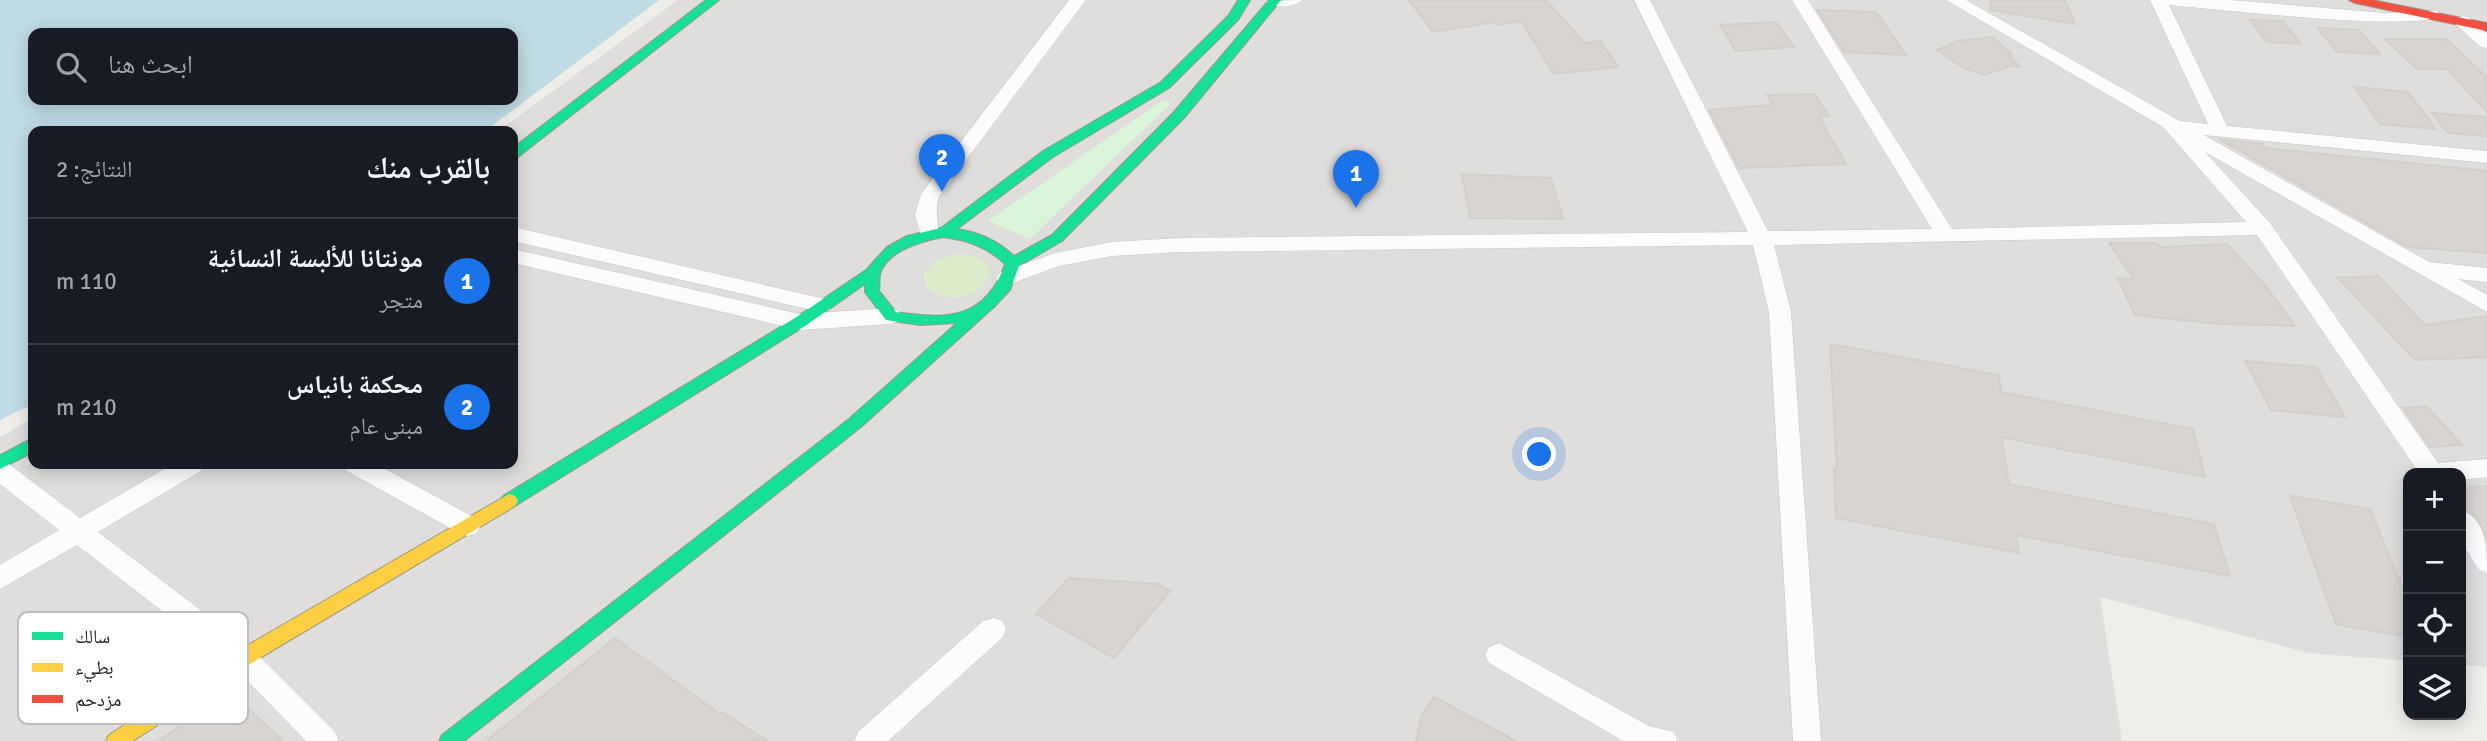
<!DOCTYPE html>
<html lang="ar">
<head>
<meta charset="utf-8">
<style>
	body { margin:0; font-family:Signika,"Noto Naskh Arabic",sans-serif; background:#242831; color:#f1f3f6; direction:rtl }
	.controls { position:absolute; right:21px; bottom:21px; display:grid; overflow:hidden; border-radius:14px; box-shadow:0 4px 18px #0003 }
	.controls button { width:63px; height:63px; display:grid; place-items:center; padding:0; border:0; border-bottom:2px solid #363941; background:#171b24; color:#f1f3f6; font:35px sans-serif }
	.you { position:absolute; left:1540px; top:455px; width:24px; height:24px; margin:-18px; border:5px solid #fff; border-radius:50%; background:#1a73e8; box-shadow:0 0 0 10px #1a73e833 }
	.badge { display:grid; place-items:center; width:46px; height:46px; border-radius:50%; background:#1a73e8; color:#fff; font-size:23px; font-weight:700 }
	.pin { position:absolute; translate:-50% -58px; filter:drop-shadow(0 2px 4px #0008) }
	.pin::after { content:''; position:absolute; top:37px; width:24px; height:21px; background:inherit; clip-path:polygon(0 0,100% 0,50% 100%) }
	.list { margin:0; padding:0; list-style:none }
	h2 { display:flex; justify-content:space-between; align-items:center; height:91px; margin:0; padding:0 28px; font-size:30px }
	h2 small { font-size:23px; font-weight:400; color:#9ea1a6 }
	.list li { display:grid; grid-template-columns:46px 1fr auto; gap:21px; align-items:center; box-sizing:border-box; height:126px; padding:0 28px; border-top:2px solid #363941 }
	.list b { display:block; font-size:26px; white-space:nowrap }
	.list p { margin:0; font-size:23px; white-space:nowrap; color:#9ea1a6 }
	.list em { font-size:23px; font-style:normal; color:#9ea1a6 }
	.icon { flex:none; width:38px; height:38px; fill:none; stroke:currentColor; stroke-width:2; stroke-linecap:round; stroke-linejoin:round }
	.map { position:relative; flex:none; width:2487px; height:741px; overflow:hidden; direction:ltr }
	.search { position:absolute; background:#171b24; box-shadow:0 4px 18px #0003; left:28px; top:28px; width:490px; height:77px; display:flex; align-items:center; gap:18px; box-sizing:border-box; padding:0 24px; border-radius:14px; color:#9ea1a6; font-size:26px }
	.panel { position:absolute; background:#171b24; box-shadow:0 4px 18px #0003; left:28px; top:126px; width:490px; height:343px; border-radius:14px; direction:rtl }
	.map>svg:first-child { display:block }
	.residential { fill:#dfdedc }
	.grass { fill:#ddeccb }
	.park { fill:#daf5da }
	.water { fill:#bfdbe3; fill-rule:evenodd }
	.building { fill:#d7d4d2; stroke:#d3d0cc; stroke-width:2 }
	.lines { fill:none; stroke-linecap:round; stroke-linejoin:round }
	.street-casing { stroke:#c9c8c7; stroke-width:1 }
	.fast-casing { stroke:#999a82; stroke-width:2 }
	.slow-casing { stroke:#999a82; stroke-width:2 }
	.jam-casing { stroke:#999a82; stroke-width:2 }
	.street { fill:#fdfcfc; fill-rule:evenodd }
	.fast { fill:#16e098; fill-rule:evenodd }
	.slow { fill:#ffcf43; fill-rule:evenodd }
	.jam { fill:#f24e42; fill-rule:evenodd }
	.key { fill:#fff; stroke:#bdbdbd; stroke-width:2 }
	.key-label { font-size:19px; fill:#222 }
</style>
</head>
<body>
<div class="map">
<svg width="2487" height="741" viewBox="0 0 2487 741">
	<rect width="100%" height="100%" fill="#f0eeeb"/>
	<path class="residential" d="M 678,0 L 2487,0 L 2487,667 L 2461,665 L 2461,473 L 2408,473 L 2408,661 L 2308,653 L 2100,597 L 2122,741 L 0,741 L 0,437 L 33,418 L 33,464 L 513,464 L 513,131 L 498,131 Z"/>
	<path class="grass" d="M 956,254 C 971,254 987,256 990,273 C 982,300 946,304 926,288 L 924,274 L 935,261 Z"/>
	<path class="park" d="M 1163,100 L 1171,103 L 1030,239 L 988,221 Z"/>
	<path class="water" d="M 0,0 L 659,0 L 485,131 L 33,131 L 33,404 L 0,420 ZM 33,33 L 513,33 L 513,100 L 33,100 Z"/>
	<g class="building">
		<path d="M 1409,0 L 1546,0 L 1585,43 L 1601,41 L 1618,67 L 1554,74 L 1521,21 L 1498,25 L 1495,22 L 1433,32 Z"/>
		<path d="M 1991,0 L 2065,0 L 2075,24 L 1990,10 Z"/>
		<path d="M 1817,10 L 1876,12 L 1906,55 L 1844,52 Z"/>
		<path d="M 2250,20 L 2283,21 L 2301,44 L 2267,42 Z"/>
		<path d="M 1776,22 L 1794,47 L 1736,51 L 1720,25 Z"/>
		<path d="M 2318,28 L 2359,30 L 2380,54 L 2337,52 Z"/>
		<path d="M 1992,37 L 2012,54 L 2008,54 L 2020,67 L 2010,66 L 1985,75 L 1964,68 L 1937,50 L 1958,41 Z"/>
		<path d="M 2385,39 L 2446,39 L 2487,77 L 2487,112 L 2447,69 L 2417,69 Z"/>
		<path d="M 2355,87 L 2408,92 L 2436,129 L 2380,124 Z"/>
		<path d="M 1815,94 L 1829,116 L 1819,117 L 1846,164 L 1739,168 L 1709,110 L 1773,105 L 1767,95 Z"/>
		<path d="M 2432,113 L 2487,117 L 2487,136 L 2448,133 Z"/>
		<path d="M 2219,139 L 2263,144 L 2265,148 L 2487,171 L 2487,253 L 2408,247 Z"/>
		<path d="M 1462,174 L 1551,178 L 1563,219 L 1470,218 Z"/>
		<path d="M 2109,243 L 2156,243 L 2160,247 L 2227,244 L 2264,284 L 2295,326 L 2220,324 L 2135,315 L 2118,278 L 2134,279 Z"/>
		<path d="M 2378,276 L 2425,325 L 2487,316 L 2487,357 L 2415,360 L 2338,278 Z"/>
		<path d="M 1830,344 L 1999,375 L 2001,392 L 2193,429 L 2205,477 L 2001,437 L 2009,484 L 2214,524 L 2230,576 L 2016,535 L 2019,553 L 1836,518 L 1834,468 L 1837,469 Z"/>
		<path d="M 2245,361 L 2316,367 L 2345,417 L 2271,410 Z"/>
		<path d="M 2426,406 L 2462,445 L 2430,447 L 2403,408 Z"/>
		<path d="M 2487,486 L 2487,539 L 2478,519 L 2461,507 L 2461,487 Z"/>
		<path d="M 2290,496 L 2370,509 L 2408,603 L 2408,637 L 2336,624 Z"/>
		<path d="M 1069,578 L 1158,584 L 1170,591 L 1114,658 L 1036,614 Z"/>
		<path d="M 615,638 L 720,714 L 722,712 L 767,741 L 486,741 Z"/>
		<path d="M 231,692 L 283,741 L 158,741 Z"/>
		<path d="M 1434,697 L 1516,741 L 1416,741 L 1422,715 Z"/>
	</g>
	<g class="lines">
		<g class="street-casing">
			<g id="street">
				<path d="M 1069,0 L 1086,0 L 940,195 C 932,211 942,226 936,239 L 922,239 L 915,215 L 921,194 Z"/>
				<path d="M 1302,0 C 1295,8 1274,9 1266,1 Z"/>
				<path d="M 1634,0 L 1650,0 L 1768,231 L 1932,229 L 1792,0 L 1808,0 L 1952,229 L 2246,222 L 2163,127 L 1946,0 L 1966,0 L 2180,121 L 2208,124 L 2150,0 L 2230,0 L 2385,13 L 2437,11 L 2440,15 C 2423,33 2206,8 2169,5 L 2227,126 L 2487,151 L 2487,163 L 2204,135 L 2429,262 L 2487,268 L 2487,282 L 2458,279 L 2487,295 L 2487,312 L 2205,152 L 2270,223 L 2438,463 L 2487,459 L 2487,477 L 2461,480 L 2461,473 L 2419,473 L 2257,235 L 1774,245 L 1791,312 L 1821,741 L 1793,741 L 1769,312 L 1753,245 L 1180,252 L 1112,256 L 1059,266 L 1007,285 L 999,283 L 996,278 L 999,273 L 1055,253 L 1112,242 L 1180,238 L 1748,232 Z"/>
				<path d="M 2462,16 L 2468,17 L 2487,34 L 2487,48 L 2481,47 L 2456,25 L 2453,21 Z"/>
				<path d="M 513,227 L 821,298 L 829,300 L 832,305 L 829,310 L 821,312 L 513,241 Z"/>
				<path d="M 513,249 L 800,314 L 891,308 L 899,311 L 902,316 L 899,321 L 891,324 L 800,330 L 513,263 Z"/>
				<path d="M 0,462 L 9,464 L 80,518 L 173,464 L 204,464 L 201,471 L 98,532 L 253,650 L 335,732 L 339,741 L 306,741 L 233,666 L 77,545 L 0,589 L 0,565 L 59,530 L 0,484 Z"/>
				<path d="M 344,464 L 376,464 L 477,519 L 481,526 L 477,533 L 468,536 L 459,533 L 347,471 Z"/>
				<path d="M 2461,510 C 2487,519 2487,550 2487,573 L 2478,569 L 2461,541 Z"/>
				<path d="M 993,618 L 1003,621 L 1006,629 L 1003,637 L 888,741 L 854,741 L 858,732 L 983,621 Z"/>
				<path d="M 1499,643 L 1649,726 L 1674,732 L 1678,741 L 1623,741 L 1489,663 L 1485,655 L 1489,647 Z"/>
			</g>
		</g>
		<g class="fast-casing">
			<g id="fast">
				<path d="M 706,0 L 719,0 L 518,157 L 513,158 L 513,148 Z"/>
				<path d="M 1238,0 L 1250,0 L 1238,20 L 1169,88 L 1053,157 L 957,229 C 979,232 998,241 1014,256 L 1052,235 L 1174,112 L 1269,0 L 1281,0 L 1184,118 L 1062,241 L 1019,266 L 1010,290 L 994,307 L 861,427 L 464,741 L 439,741 L 442,735 L 849,419 L 957,323 L 920,325 L 886,320 L 865,292 L 865,284 L 805,326 L 515,506 L 509,508 L 503,506 L 500,501 L 503,496 L 795,318 L 866,270 L 887,247 L 907,236 L 941,228 L 1043,151 L 1161,82 L 1229,15 ZM 943,237 C 968,240 987,247 1005,264 C 986,319 947,320 896,312 L 879,291 C 880,286 879,279 880,274 C 887,250 923,241 943,237 Z"/>
				<path d="M 33,438 L 33,452 L 0,469 L 0,455 Z"/>
			</g>
		</g>
		<g class="slow-casing">
			<path id="slow" d="M 509,494 L 515,496 L 518,501 L 515,506 L 250,664 L 133,741 L 106,741 L 109,735 L 236,652 Z"/>
		</g>
		<g class="jam-casing">
			<path id="jam" d="M 2349,0 L 2372,0 L 2487,23 L 2487,31 L 2355,3 Z"/>
		</g>
		<use href="#street" class="street"/>
		<use href="#fast" class="fast"/>
		<use href="#slow" class="slow"/>
		<use href="#jam" class="jam"/>
	</g>
	<rect x="18" y="612" width="230" height="112" rx="10" class="key"/>
	<rect x="32" y="632" width="31" height="8" fill="#16e098"/>
	<rect x="32" y="663" width="31" height="9" fill="#ffcf43"/>
	<rect x="32" y="695" width="31" height="8" fill="#f24e42"/>
	<g class="key-label">
		<text x="75" y="643">سالك</text>
		<text x="75" y="674">بطيء</text>
		<text x="75" y="706">مزدحم</text>
	</g>
</svg>
<div class="controls">
<button>+</button>
<button>−</button>
<button><svg class="icon" aria-label="locate" viewBox="0 0 24 24"><circle cx="12" cy="12" r="6"/><path d="M12 2v4M12 18v4M2 12h4M18 12h4"/></svg></button>
<button><svg class="icon" aria-label="layers" viewBox="0 0 24 24"><path d="M12 4l9 5-9 5-9-5zM3 14l9 5 9-5"/></svg></button>
</div>
<div class="you"></div>
<div class="pin badge" style="left:1356px;top:208px">1</div>
<div class="pin badge" style="left:942px;top:192px">2</div>
<div class="search"><svg class="icon" aria-label="search" viewBox="0 0 24 24"><circle cx="10" cy="10" r="6"/><path d="M15 15l6 6"/></svg>ابحث هنا</div>
<section class="panel">
<h2>بالقرب منك<small>النتائج: 2</small></h2>
<ul class="list">
<li><span class="badge">1</span><div><b>مونتانا للألبسة النسائية</b><p>متجر</p></div><em>110 m</em></li>
<li><span class="badge">2</span><div><b>محكمة بانياس</b><p>مبنى عام</p></div><em>210 m</em></li>
</ul>
</section>
</div>
</body>
</html>
